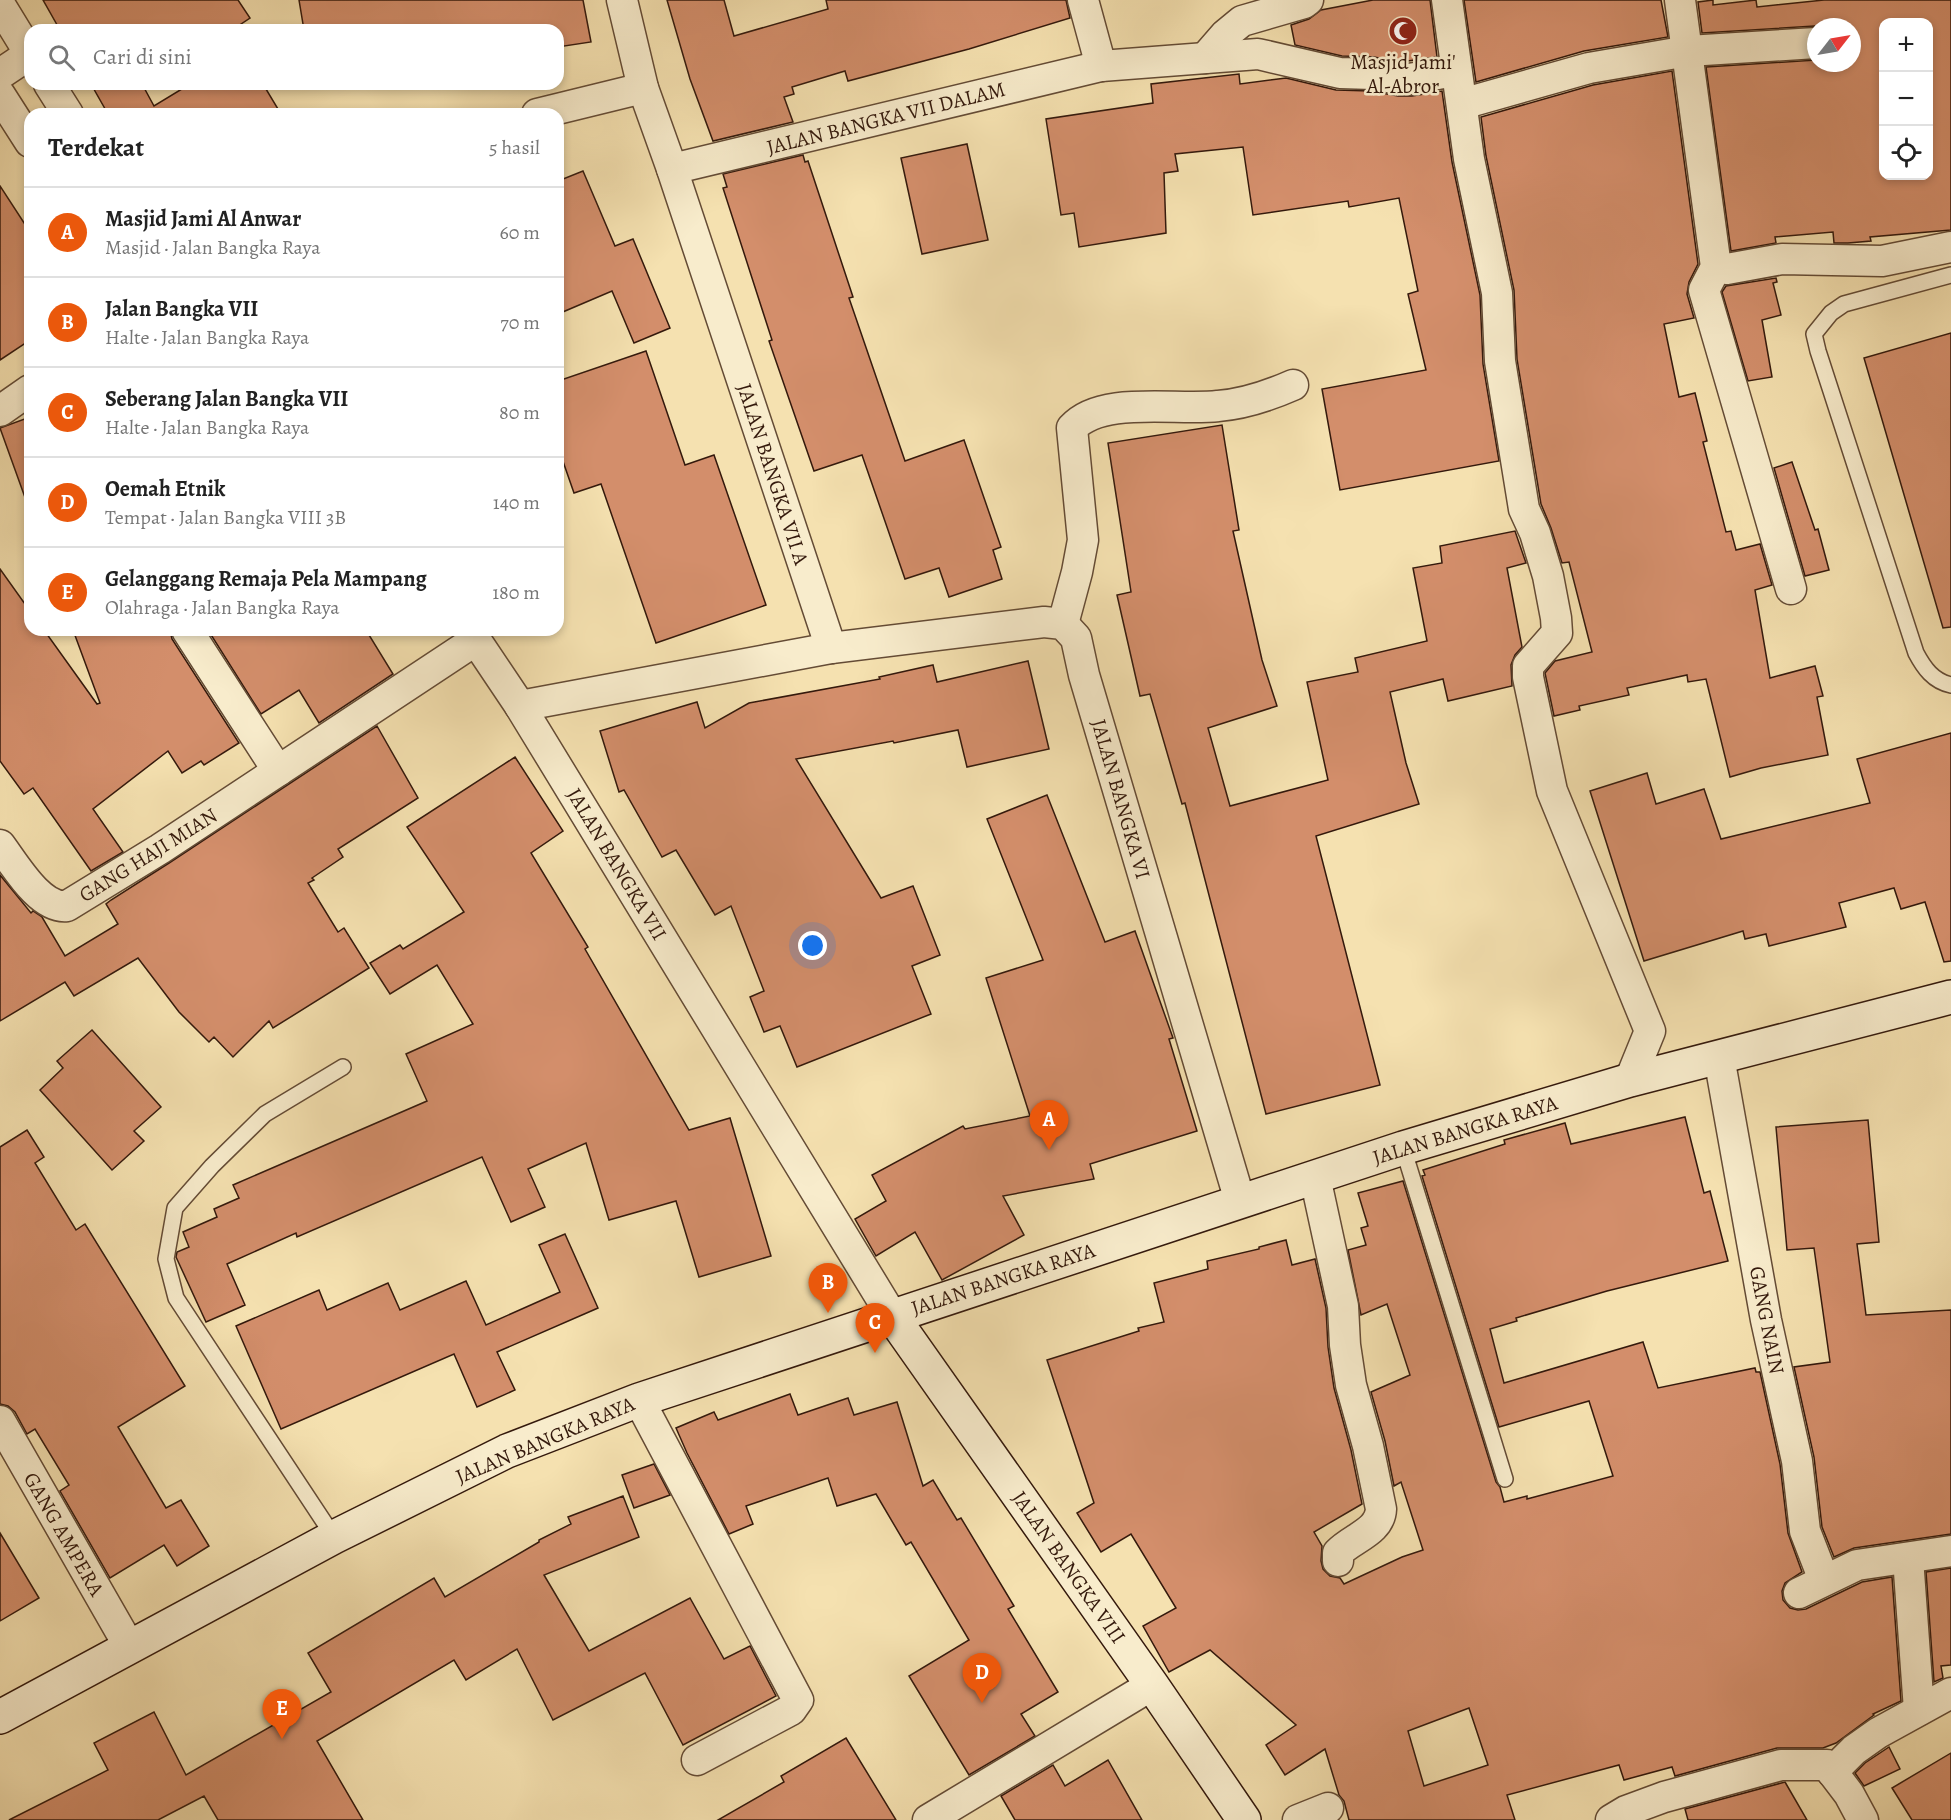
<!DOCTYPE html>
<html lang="id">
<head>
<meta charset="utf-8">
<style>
	body { margin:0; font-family:Alegreya,serif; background:#f2f2f2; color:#222 }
	.controls { position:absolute; right:18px; top:18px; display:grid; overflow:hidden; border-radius:12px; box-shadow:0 3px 9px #0003 }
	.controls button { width:54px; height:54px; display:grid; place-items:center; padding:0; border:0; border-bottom:2px solid #e0e0e0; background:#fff; color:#222; font:30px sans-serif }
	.compass { position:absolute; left:1807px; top:18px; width:54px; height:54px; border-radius:50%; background:#fff; box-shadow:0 3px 9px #0003; rotate:59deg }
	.you { position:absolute; left:813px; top:946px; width:21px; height:21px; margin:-15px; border:4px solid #fff; border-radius:50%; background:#1a73e8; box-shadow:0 0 0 9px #1a73e833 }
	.badge { display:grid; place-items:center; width:39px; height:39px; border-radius:50%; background:#ea580c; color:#fff; font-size:20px; font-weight:700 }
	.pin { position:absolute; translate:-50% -50px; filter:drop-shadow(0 2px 3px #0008) }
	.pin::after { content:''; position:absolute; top:32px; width:21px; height:18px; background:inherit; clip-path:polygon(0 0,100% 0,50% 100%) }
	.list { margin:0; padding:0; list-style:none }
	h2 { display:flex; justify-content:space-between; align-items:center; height:78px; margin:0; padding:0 24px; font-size:26px }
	h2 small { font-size:20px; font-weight:400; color:#767676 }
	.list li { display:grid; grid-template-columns:39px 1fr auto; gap:18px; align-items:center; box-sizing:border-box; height:90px; padding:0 24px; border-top:2px solid #e0e0e0 }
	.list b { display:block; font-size:22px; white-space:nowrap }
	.list p { margin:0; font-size:20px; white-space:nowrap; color:#767676 }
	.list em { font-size:20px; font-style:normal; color:#767676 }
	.icon { flex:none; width:33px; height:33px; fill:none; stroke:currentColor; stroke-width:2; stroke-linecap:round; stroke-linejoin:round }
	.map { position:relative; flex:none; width:1951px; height:1820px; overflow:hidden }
	.search { position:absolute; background:#fff; box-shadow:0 3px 9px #0003; left:24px; top:24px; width:540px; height:66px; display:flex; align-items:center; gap:15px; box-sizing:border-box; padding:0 21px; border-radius:18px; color:#767676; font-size:22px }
	.panel { position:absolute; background:#fff; box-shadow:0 3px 9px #0003; left:24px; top:108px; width:540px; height:528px; border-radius:18px }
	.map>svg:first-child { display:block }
	.building { fill:#d38e6b; stroke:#34190c; stroke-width:1.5; fill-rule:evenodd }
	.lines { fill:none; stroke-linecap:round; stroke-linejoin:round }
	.lane-casing { stroke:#644b35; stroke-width:18 }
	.street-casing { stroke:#644b35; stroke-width:33 }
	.secondary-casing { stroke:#34190c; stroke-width:36 }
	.lane { stroke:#f8eccc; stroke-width:15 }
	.street { stroke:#f8eccc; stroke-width:30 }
	.secondary { stroke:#f8eccc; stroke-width:33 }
	.labels { text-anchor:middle; stroke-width:5; stroke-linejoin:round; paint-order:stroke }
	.poi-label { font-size:21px; fill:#34190c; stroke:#f8eccc }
	.street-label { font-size:21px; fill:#34190c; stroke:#f8eccc }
</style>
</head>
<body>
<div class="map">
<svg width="1951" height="1820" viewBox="0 0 1951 1820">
	<rect width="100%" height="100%" fill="#f5e1b0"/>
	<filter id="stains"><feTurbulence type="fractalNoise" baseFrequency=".00333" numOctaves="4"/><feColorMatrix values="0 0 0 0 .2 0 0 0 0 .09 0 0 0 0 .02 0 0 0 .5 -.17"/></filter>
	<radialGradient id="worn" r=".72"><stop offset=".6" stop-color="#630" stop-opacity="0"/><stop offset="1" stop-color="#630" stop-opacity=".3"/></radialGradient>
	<g class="building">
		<path d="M 43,0 L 238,0 L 250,18 L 232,30 L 60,30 Z"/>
		<path d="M 299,0 L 583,0 L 591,42 L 558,47 L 558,30 L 304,30 Z"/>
		<path d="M 667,0 L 724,0 L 734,36 L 828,9 L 826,0 L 1066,0 L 1070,18 L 969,49 L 848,81 L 845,71 L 792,87 L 794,94 L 784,97 L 793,122 L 713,141 L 690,79 Z"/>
		<path d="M 1373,0 L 1430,0 L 1437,57 L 1400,62 L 1374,57 L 1342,56 L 1295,45 L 1291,25 L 1309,19 L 1321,10 Z"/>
		<path d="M 1464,0 L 1661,0 L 1668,37 L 1584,51 L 1476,82 Z"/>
		<path d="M 1713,0 L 1713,5 L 1756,0 L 1757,7 L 1824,0 L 1951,0 L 1951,230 L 1870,237 L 1871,241 L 1848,243 L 1834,243 L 1833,232 L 1775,237 L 1776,243 L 1731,251 L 1706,67 L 1816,60 L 1816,63 L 1852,63 L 1852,27 L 1815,26 L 1702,33 L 1698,2 ZM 1884,22 L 1929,22 L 1929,176 L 1884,176 Z"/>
		<path d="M 1672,71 L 1698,264 L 1689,282 L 1687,294 L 1694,318 L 1664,324 L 1679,397 L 1695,393 L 1707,441 L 1703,442 L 1726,532 L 1731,531 L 1736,550 L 1760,544 L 1772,585 L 1755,590 L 1770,678 L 1815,666 L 1823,696 L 1817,697 L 1828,755 L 1761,768 L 1730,777 L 1706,679 L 1688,682 L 1687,675 L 1627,688 L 1629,695 L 1579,706 L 1580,710 L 1554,716 L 1545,673 L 1555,661 L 1592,652 L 1569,562 L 1562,563 L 1551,528 L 1541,504 L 1517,359 L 1514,290 L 1486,156 L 1481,117 L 1593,85 Z"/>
		<path d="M 1239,74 L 1240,84 L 1286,78 L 1336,90 L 1371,91 L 1398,96 L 1412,96 L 1442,91 L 1452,162 L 1480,295 L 1483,364 L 1499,461 L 1340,490 L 1322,389 L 1426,370 L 1408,294 L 1418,291 L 1399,198 L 1349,207 L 1348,201 L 1253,215 L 1243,147 L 1175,154 L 1178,171 L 1164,173 L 1166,233 L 1079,247 L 1074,213 L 1061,215 L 1046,119 L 1153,103 L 1151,84 Z"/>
		<path d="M 91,84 L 142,84 L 154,106 L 190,84 L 263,84 L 281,114 L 108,114 Z"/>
		<path d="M 967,144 L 988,240 L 922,254 L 901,158 Z"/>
		<path d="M 803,155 L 805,162 L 808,161 L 853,297 L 849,298 L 905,461 L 964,440 L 1001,547 L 993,550 L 1002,579 L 949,597 L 939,568 L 905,579 L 862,455 L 814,471 L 769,341 L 772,340 L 723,188 L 727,187 L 723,174 Z"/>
		<path d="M 583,171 L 615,246 L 633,239 L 670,328 L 634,343 L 612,291 L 558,314 L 558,181 Z"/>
		<path d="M 0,186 L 30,232 L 30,340 L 0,360 Z"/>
		<path d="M 1776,278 L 1777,282 L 1773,283 L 1781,315 L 1762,320 L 1772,377 L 1748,381 L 1722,292 L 1726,286 Z"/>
		<path d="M 1951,333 L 1951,627 L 1943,628 L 1864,358 Z"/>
		<path d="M 646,351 L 685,465 L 714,455 L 766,605 L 656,643 L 601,484 L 574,493 L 558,447 L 558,381 Z"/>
		<path d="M 30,417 L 30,503 L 27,503 L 0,428 Z"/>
		<path d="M 1222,425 L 1239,530 L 1233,531 L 1262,660 L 1277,706 L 1208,728 L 1230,806 L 1328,780 L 1307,682 L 1358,672 L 1355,658 L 1427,641 L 1413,568 L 1442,563 L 1440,546 L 1515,531 L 1526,563 L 1507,568 L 1522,647 L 1515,655 L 1511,665 L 1512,686 L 1448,701 L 1443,679 L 1390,692 L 1406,763 L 1419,804 L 1316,836 L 1380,1085 L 1266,1114 L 1185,803 L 1182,804 L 1150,694 L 1140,696 L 1117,595 L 1131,592 L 1108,443 Z"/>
		<path d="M 1792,462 L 1815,530 L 1818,529 L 1829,570 L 1805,576 L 1774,468 Z"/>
		<path d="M 0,569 L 30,611 L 30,630 L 44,630 L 97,704 L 100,703 L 73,630 L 170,630 L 172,639 L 239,743 L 204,765 L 201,761 L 182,773 L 168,751 L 93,809 L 123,852 L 91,871 L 33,788 L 24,794 L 0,761 Z"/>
		<path d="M 208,630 L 366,630 L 393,674 L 319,723 L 299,690 L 261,714 Z"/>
		<path d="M 1028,661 L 1049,749 L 967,767 L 958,730 L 894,743 L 893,741 L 796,759 L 881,898 L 913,886 L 940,955 L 912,966 L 931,1014 L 797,1067 L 780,1026 L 764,1032 L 750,997 L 764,991 L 731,906 L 715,915 L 676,850 L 662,857 L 624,790 L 619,792 L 600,731 L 697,702 L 705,728 L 749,703 L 880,679 L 879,677 L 933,665 L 937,682 Z"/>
		<path d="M 377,726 L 418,798 L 338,849 L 343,857 L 312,878 L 314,880 L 308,883 L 338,932 L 344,928 L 369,968 L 273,1028 L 269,1021 L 233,1057 L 214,1037 L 209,1042 L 179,1012 L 138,958 L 74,996 L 65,982 L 0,1021 L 0,875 L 31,913 L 33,911 L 42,917 L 65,956 L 118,924 L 106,904 L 111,900 L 169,863 Z"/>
		<path d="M 1951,733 L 1951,961 L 1944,962 L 1925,902 L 1901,909 L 1894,888 L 1839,903 L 1846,927 L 1769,946 L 1766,934 L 1745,939 L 1743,931 L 1644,961 L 1590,791 L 1647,773 L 1656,804 L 1704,789 L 1721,839 L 1870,803 L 1857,759 Z"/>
		<path d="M 515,757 L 563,831 L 531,853 L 588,947 L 585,949 L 689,1130 L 730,1118 L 771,1256 L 699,1277 L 676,1201 L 609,1220 L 586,1143 L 528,1169 L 545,1207 L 511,1222 L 482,1157 L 297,1237 L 296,1233 L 227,1264 L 245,1305 L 206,1322 L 176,1257 L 177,1252 L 189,1247 L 183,1232 L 217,1217 L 214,1209 L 239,1198 L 233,1185 L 427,1101 L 406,1054 L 473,1024 L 437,965 L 390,994 L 370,963 L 400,945 L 403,949 L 464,912 L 407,827 Z"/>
		<path d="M 1047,795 L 1105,942 L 1135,931 L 1173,1038 L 1169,1039 L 1197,1131 L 1090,1164 L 1094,1179 L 1003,1196 L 1024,1235 L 942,1280 L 915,1232 L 876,1256 L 855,1219 L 886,1201 L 872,1175 L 963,1126 L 965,1129 L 1030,1116 L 986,978 L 1043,960 L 987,819 Z"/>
		<path d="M 92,1030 L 161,1107 L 134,1131 L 144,1141 L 112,1170 L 40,1090 L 63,1068 L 57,1061 Z"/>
		<path d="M 1685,1117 L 1704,1193 L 1710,1191 L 1728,1261 L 1607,1291 L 1516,1318 L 1517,1321 L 1490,1329 L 1504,1383 L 1643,1342 L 1658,1388 L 1755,1368 L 1756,1372 L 1760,1372 L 1780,1464 L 1788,1533 L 1802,1572 L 1785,1583 L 1782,1591 L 1783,1600 L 1790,1608 L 1798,1610 L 1806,1609 L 1862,1582 L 1892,1577 L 1901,1701 L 1873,1714 L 1874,1715 L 1836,1743 L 1823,1748 L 1777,1748 L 1675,1776 L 1672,1767 L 1624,1780 L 1619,1765 L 1507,1795 L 1515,1820 L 1349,1820 L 1344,1801 L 1339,1795 L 1325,1749 L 1285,1775 L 1266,1745 L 1296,1725 L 1210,1650 L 1169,1672 L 1143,1626 L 1176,1608 L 1131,1534 L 1101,1552 L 1077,1513 L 1094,1503 L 1047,1360 L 1139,1331 L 1138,1328 L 1164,1322 L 1154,1283 L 1208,1269 L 1207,1261 L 1259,1249 L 1259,1247 L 1286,1240 L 1292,1265 L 1315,1259 L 1326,1308 L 1328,1347 L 1334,1388 L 1351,1450 L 1362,1504 L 1314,1532 L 1322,1546 L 1321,1561 L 1323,1569 L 1330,1576 L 1340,1578 L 1344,1584 L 1402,1557 L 1423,1550 L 1401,1482 L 1394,1486 L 1385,1441 L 1371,1392 L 1410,1375 L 1387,1304 L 1361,1315 L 1348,1250 L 1366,1245 L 1361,1228 L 1368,1226 L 1358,1193 L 1403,1181 L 1496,1482 L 1500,1487 L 1504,1502 L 1527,1496 L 1527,1499 L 1613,1476 L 1589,1401 L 1499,1427 L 1422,1176 L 1425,1175 L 1423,1170 L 1505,1144 L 1504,1140 L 1565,1123 L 1571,1144 ZM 1469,1708 L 1488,1765 L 1424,1786 L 1408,1731 Z"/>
		<path d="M 1868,1120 L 1879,1242 L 1857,1244 L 1866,1315 L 1951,1310 L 1951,1534 L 1854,1548 L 1834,1557 L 1822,1527 L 1814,1457 L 1794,1367 L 1830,1362 L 1814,1248 L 1787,1250 L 1776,1127 Z"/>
		<path d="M 27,1130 L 44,1157 L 35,1163 L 76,1230 L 85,1224 L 185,1386 L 118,1427 L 166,1508 L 181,1500 L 209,1546 L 177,1566 L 164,1545 L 110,1578 L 60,1491 L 69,1485 L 35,1429 L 27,1434 L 15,1412 L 8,1406 L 0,1404 L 0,1147 Z"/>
		<path d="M 565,1234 L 598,1308 L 497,1352 L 515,1390 L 477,1407 L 454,1354 L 281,1429 L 236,1326 L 319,1290 L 327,1310 L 388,1283 L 400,1310 L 466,1281 L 486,1325 L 560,1292 L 539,1245 Z"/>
		<path d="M 790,1394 L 798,1415 L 848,1398 L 854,1415 L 897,1402 L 923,1486 L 933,1480 L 957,1520 L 961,1518 L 1014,1606 L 1008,1609 L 1058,1692 L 1021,1714 L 1035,1736 L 969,1775 L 909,1676 L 969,1640 L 911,1542 L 906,1545 L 876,1494 L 837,1506 L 828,1478 L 746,1506 L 753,1524 L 729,1534 L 687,1453 L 676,1428 L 714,1412 L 718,1420 Z"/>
		<path d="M 654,1464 L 670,1495 L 634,1508 L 622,1475 Z"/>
		<path d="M 623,1496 L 639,1537 L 544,1575 L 589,1651 L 690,1598 L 724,1659 L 750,1646 L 776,1696 L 683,1745 L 645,1673 L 553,1720 L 517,1649 L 466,1680 L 454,1660 L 317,1741 L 363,1820 L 218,1820 L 204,1796 L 158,1820 L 9,1820 L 108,1770 L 94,1743 L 154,1712 L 186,1775 L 331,1692 L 308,1653 L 434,1578 L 445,1597 L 539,1542 L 539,1540 L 571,1524 L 568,1517 Z"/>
		<path d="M 0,1533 L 39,1598 L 0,1621 Z"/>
		<path d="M 1951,1568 L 1951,1665 L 1941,1666 L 1943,1678 L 1934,1682 L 1926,1572 Z"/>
		<path d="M 846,1738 L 896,1820 L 718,1820 L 784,1782 L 781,1776 Z"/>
		<path d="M 1889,1747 L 1900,1769 L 1864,1786 L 1855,1773 L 1865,1763 Z"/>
		<path d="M 1951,1753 L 1951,1820 L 1912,1820 L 1892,1788 Z"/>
		<path d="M 1108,1760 L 1142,1820 L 1015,1820 L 1001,1796 L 1053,1765 L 1065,1786 Z"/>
		<path d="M 1785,1782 L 1807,1820 L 1688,1820 L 1685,1809 Z"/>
	</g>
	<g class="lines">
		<g class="lane-casing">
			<g id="lane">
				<path d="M 1951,275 L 1844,304 L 1831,313 L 1814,334 L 1818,351 L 1916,653 C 1924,668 1933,681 1951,685"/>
				<path d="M 1403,1148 L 1505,1479"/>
				<path d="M 334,1537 L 176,1298 L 166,1259 L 175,1208 L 212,1166 L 265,1114 L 343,1067"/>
			</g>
		</g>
		<g class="street-casing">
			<g id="street">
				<path d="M 622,0 L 643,88 L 672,169 L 831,648"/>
				<path d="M 1083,0 L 1101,66"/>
				<path d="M 1447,0 L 1469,159 L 1497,293 L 1500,361 L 1524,509 L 1535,533 L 1548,576 L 1556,618 L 1557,633 L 1528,666 L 1528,677 L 1552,791 L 1650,1031 L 1630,1080"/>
				<path d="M 1680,0 L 1716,267 L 1704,290 L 1791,589"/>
				<path d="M 0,5 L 30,54"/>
				<path d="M 1205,58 L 1225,35 L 1242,21 L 1304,3 L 1308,0"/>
				<path d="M 0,74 L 30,54"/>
				<path d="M 49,84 L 68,114"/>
				<path d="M 0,95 L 30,142"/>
				<path d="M 1462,104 L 1589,68 L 1688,51 L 1816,43"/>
				<path d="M 537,114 L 643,88"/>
				<path d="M 672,169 L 1101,66 L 1258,54 L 1340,73 L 1373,74 L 1398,79 L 1409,79 L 1455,71"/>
				<path d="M 1716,267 L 1727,269 L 1782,259 L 1882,261 L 1951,247"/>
				<path d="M 0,411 L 30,390"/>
				<path d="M 1063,624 L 1077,572 L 1083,540 L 1072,428 C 1101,395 1177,411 1218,406 C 1245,404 1268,396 1293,385"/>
				<path d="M 187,630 L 278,771"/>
				<path d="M 469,630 L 520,706 L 892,1316"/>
				<path d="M 520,706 L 831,648 L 1044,622 L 1063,624 L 1076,638 L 1084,675 L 1240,1201"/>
				<path d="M 0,845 C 15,865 40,909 67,906 L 160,849 L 476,640"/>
				<path d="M 1719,1057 L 1766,1320 L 1797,1461 L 1805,1531 L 1824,1580"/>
				<path d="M 1315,1177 L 1343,1306 L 1345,1345 L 1351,1385 L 1368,1446 L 1381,1509 C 1380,1532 1352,1538 1338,1553 L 1338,1561"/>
				<path d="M 639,1400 L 798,1700 L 791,1710 L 697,1760"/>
				<path d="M 0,1421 L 129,1646"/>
				<path d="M 1908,1558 L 1919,1710"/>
				<path d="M 1799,1593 L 1857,1565 L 1951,1551"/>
				<path d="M 1832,1772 L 1854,1750 L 1878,1733 L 1951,1693"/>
				<path d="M 928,1820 L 1152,1685"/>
				<path d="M 1298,1820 L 1328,1808"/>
				<path d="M 1611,1820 L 1626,1811 L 1664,1797 L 1781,1765 L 1827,1765 L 1849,1794 L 1863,1820"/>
			</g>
		</g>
		<g class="secondary-casing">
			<g id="secondary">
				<path d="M 892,1316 L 1152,1685 L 1244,1820"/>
				<path d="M 0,1717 L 334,1537 L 507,1451 L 639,1400 L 1403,1148 L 1630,1080 L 1951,997"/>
			</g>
		</g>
		<use href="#lane" class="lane"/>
		<use href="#street" class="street"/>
		<use href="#secondary" class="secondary"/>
	</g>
	<defs>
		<g id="mosque-disc" transform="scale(1.5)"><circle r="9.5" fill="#8f2418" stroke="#f8eccc"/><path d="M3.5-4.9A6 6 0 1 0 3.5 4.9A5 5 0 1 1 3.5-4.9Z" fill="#fff"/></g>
	</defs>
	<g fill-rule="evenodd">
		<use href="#mosque-disc" x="1403" y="31"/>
	</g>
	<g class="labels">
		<g class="poi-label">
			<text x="1403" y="69">Masjid Jami'<tspan x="1403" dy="24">Al-Abror</tspan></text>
		</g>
		<g class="street-label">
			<text transform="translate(886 118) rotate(-14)" y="7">JALAN BANGKA VII DALAM</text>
			<text transform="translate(773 474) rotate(72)" y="7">JALAN BANGKA VII A</text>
			<text transform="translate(1121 799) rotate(74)" y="7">JALAN BANGKA VI</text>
			<text transform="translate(148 855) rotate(-32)" y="7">GANG HAJI MIAN</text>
			<text transform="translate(617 864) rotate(59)" y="7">JALAN BANGKA VII</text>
			<text transform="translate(1465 1130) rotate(-17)" y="7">JALAN BANGKA RAYA</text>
			<text transform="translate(1003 1279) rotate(-18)" y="7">JALAN BANGKA RAYA</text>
			<text transform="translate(1767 1320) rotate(79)" y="7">GANG NAIN</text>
			<text transform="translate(545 1440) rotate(-23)" y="7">JALAN BANGKA RAYA</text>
			<text transform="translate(64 1534) rotate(60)" y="7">GANG AMPERA</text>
			<text transform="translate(1069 1567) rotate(55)" y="7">JALAN BANGKA VIII</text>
		</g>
	</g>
	<rect width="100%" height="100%" filter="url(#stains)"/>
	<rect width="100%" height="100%" fill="url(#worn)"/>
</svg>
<div class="controls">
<button>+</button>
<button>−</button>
<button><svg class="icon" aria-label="locate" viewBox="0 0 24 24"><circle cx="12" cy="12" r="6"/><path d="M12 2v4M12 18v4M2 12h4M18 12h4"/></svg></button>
</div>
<svg class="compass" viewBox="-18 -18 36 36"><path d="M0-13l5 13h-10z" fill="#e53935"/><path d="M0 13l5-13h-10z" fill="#767676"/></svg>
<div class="you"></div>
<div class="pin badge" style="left:1049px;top:1150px">A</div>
<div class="pin badge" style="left:828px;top:1313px">B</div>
<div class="pin badge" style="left:875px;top:1353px">C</div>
<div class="pin badge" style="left:982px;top:1703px">D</div>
<div class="pin badge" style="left:282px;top:1739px">E</div>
<div class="search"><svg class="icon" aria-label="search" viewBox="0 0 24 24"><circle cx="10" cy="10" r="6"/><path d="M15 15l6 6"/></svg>Cari di sini</div>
<section class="panel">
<h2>Terdekat<small>5 hasil</small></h2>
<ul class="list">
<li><span class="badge">A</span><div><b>Masjid Jami Al Anwar</b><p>Masjid · Jalan Bangka Raya</p></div><em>60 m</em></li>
<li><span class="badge">B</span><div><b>Jalan Bangka VII</b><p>Halte · Jalan Bangka Raya</p></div><em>70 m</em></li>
<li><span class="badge">C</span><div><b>Seberang Jalan Bangka VII</b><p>Halte · Jalan Bangka Raya</p></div><em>80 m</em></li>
<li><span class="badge">D</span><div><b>Oemah Etnik</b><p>Tempat · Jalan Bangka VIII 3B</p></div><em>140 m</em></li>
<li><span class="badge">E</span><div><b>Gelanggang Remaja Pela Mampang</b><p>Olahraga · Jalan Bangka Raya</p></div><em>180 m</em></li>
</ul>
</section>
</div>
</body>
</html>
